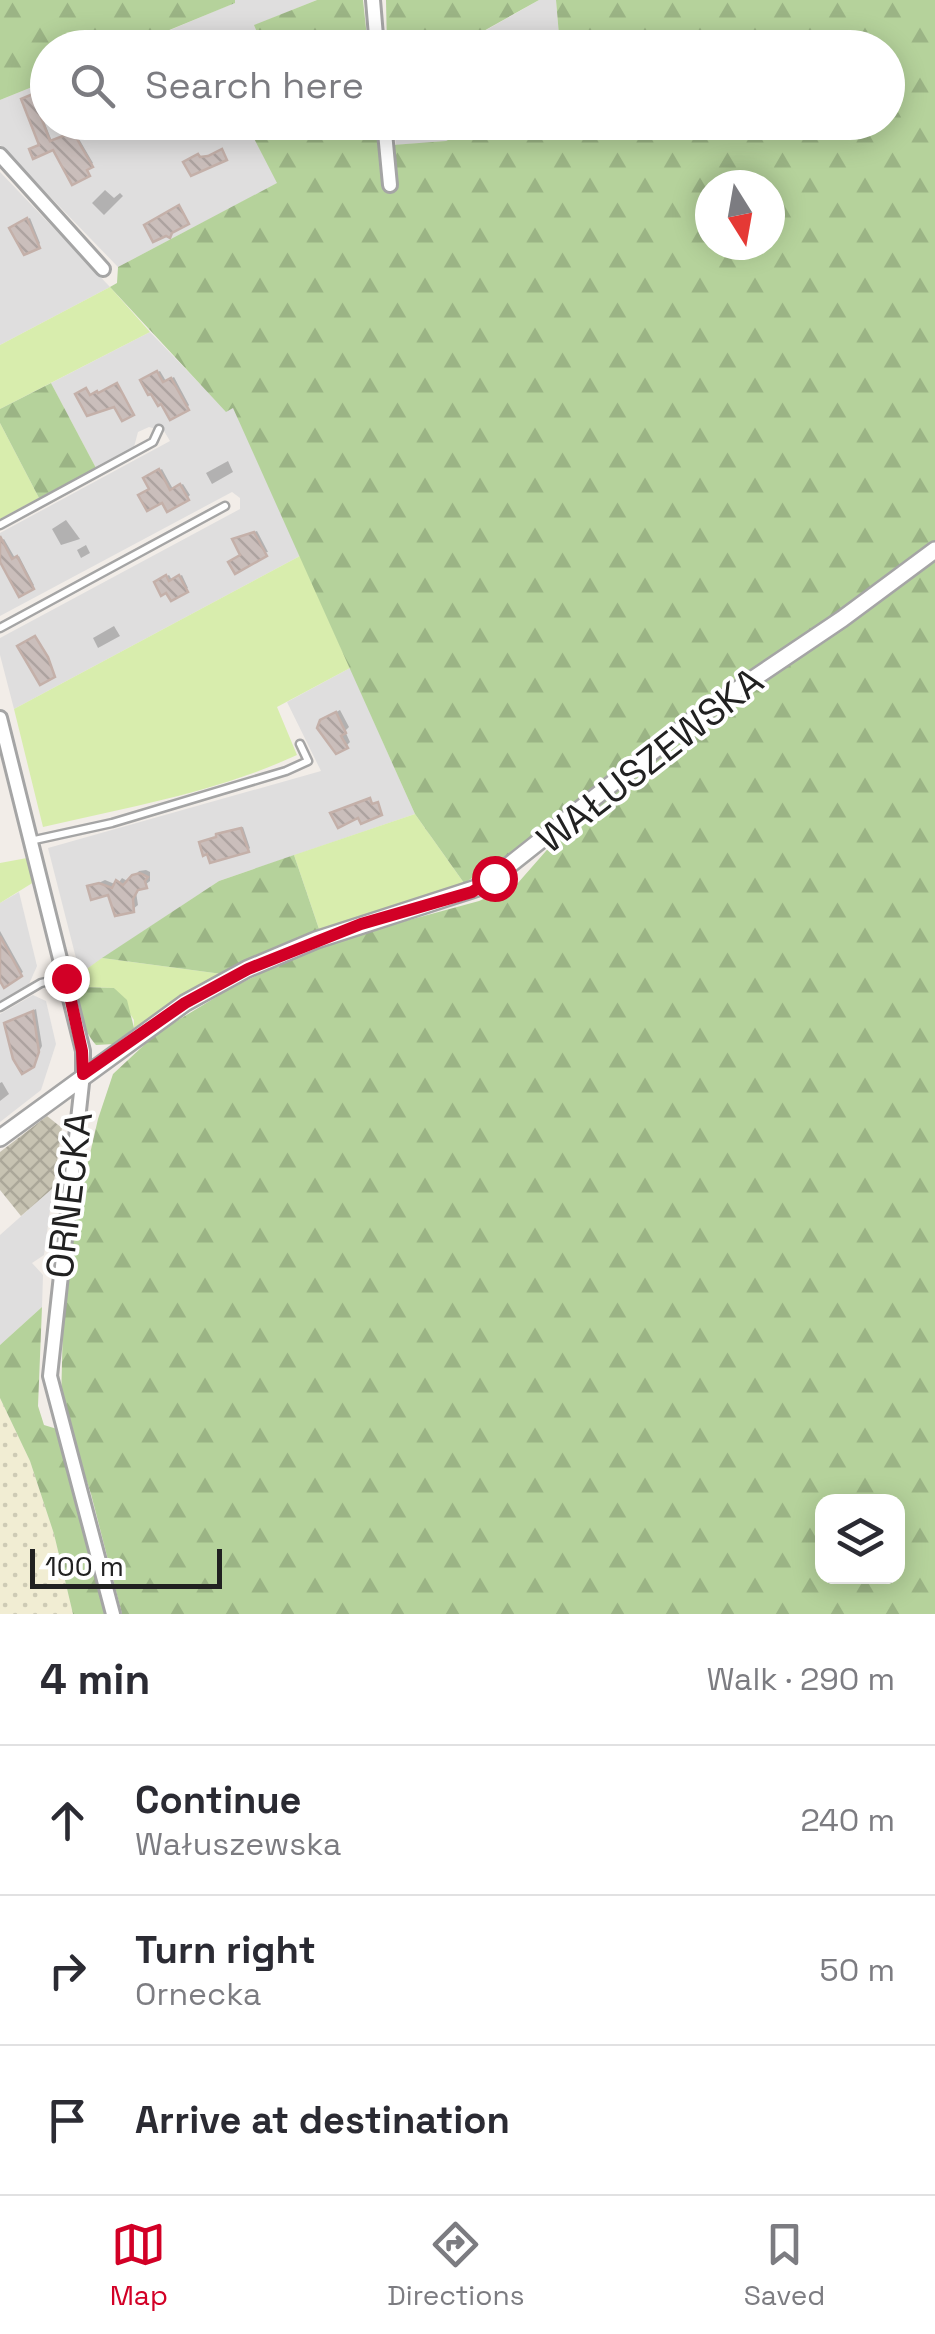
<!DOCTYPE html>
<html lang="en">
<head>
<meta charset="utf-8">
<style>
	body { margin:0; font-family:"Space Grotesk",sans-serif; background:#f7f7f7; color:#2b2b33 }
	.controls { position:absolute; right:30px; bottom:30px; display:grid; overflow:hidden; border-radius:20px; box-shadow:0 5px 25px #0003 }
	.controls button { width:90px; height:90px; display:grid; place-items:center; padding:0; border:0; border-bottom:2px solid #e1e1e2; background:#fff; color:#2b2b33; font:50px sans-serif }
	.compass { position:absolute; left:695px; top:170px; width:90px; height:90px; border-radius:50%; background:#fff; box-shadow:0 5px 25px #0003; rotate:169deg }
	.scale { position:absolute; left:30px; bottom:25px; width:192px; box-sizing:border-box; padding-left:10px; border:5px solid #212121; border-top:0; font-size:28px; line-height:35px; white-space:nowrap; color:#212121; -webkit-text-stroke:8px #fff; paint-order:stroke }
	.stop { position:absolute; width:30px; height:30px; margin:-22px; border:8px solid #d20026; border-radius:50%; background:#fff }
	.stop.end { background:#d20026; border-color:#fff; box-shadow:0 2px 10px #0008 }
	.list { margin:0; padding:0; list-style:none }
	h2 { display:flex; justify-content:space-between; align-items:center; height:130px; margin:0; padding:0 40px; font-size:42px }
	h2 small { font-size:32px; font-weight:400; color:#7c7c81 }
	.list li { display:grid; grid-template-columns:65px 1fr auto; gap:30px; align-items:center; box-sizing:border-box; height:150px; padding:0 40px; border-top:2px solid #e1e1e2 }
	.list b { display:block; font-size:38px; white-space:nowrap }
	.list p { margin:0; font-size:32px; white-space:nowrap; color:#7c7c81 }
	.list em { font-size:32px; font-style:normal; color:#7c7c81 }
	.icon { flex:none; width:55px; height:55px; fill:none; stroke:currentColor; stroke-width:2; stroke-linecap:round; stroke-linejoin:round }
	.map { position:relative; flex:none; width:935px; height:1614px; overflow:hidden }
	.search { position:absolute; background:#fff; box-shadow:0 5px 25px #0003; left:30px; right:30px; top:30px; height:110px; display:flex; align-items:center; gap:25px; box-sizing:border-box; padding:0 35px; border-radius:55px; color:#7c7c81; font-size:38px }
	.sheet { height:580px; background:#fff }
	nav { display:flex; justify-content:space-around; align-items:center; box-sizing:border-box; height:140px; border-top:2px solid #e1e1e2; background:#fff; font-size:28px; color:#7c7c81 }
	nav a { display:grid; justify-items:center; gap:5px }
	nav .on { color:#d20026 }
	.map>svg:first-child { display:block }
	.residential { fill:#dfdede }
	.construction { fill:url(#construction-cross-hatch) }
	.farmland { fill:url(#farmland-dots) }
	.grass { fill:#d8edad }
	.forest { fill:url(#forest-firs); fill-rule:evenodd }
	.shadow { fill:#0003 }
	.building { fill:url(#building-back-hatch); stroke:#c4b0a9; stroke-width:2.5 }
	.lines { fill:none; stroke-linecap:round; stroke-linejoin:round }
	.service-casing { stroke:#a5a5a5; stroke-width:11 }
	.minor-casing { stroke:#a5a5a5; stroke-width:18 }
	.tertiary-casing { stroke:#a5a5a5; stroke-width:20 }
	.service { stroke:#fff; stroke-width:6 }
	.minor { stroke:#fff; stroke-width:12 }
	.tertiary { stroke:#fff; stroke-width:15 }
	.route { stroke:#d20026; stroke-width:12 }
	.labels { text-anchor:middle; stroke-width:8; stroke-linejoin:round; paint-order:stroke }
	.street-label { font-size:38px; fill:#212121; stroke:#fff }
</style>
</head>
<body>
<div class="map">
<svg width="935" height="1614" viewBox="0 0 935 1614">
	<defs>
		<pattern id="construction-cross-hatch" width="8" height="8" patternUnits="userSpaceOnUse" patternTransform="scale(2.5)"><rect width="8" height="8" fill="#c7c3b2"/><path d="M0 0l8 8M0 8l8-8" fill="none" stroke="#aba799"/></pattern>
		<pattern id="farmland-dots" width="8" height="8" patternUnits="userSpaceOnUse" patternTransform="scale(2.5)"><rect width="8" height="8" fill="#f1edd3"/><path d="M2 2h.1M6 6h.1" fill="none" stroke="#cecbb5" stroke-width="1.8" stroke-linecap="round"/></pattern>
		<pattern id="forest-firs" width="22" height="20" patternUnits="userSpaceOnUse" patternTransform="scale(2.5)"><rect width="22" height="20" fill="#b5d29b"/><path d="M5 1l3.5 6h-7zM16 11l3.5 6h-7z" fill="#9bb485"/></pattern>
		<pattern id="building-back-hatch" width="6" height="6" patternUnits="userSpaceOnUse" patternTransform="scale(2.5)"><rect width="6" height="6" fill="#cabebb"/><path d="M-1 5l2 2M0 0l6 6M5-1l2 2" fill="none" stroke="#ada3a0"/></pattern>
	</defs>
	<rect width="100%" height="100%" fill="#f2ede8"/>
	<g class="residential">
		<path d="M 235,0 L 317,0 L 255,25 L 262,44 L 255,47 L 128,48 L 234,3 Z"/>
		<path d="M 539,0 L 556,0 L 560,47 L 455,48 Z"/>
		<path d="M 47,81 L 48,122 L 246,123 L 278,183 L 118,267 L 0,145 L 0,100 Z"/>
		<path d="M 394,123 L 482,123 L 446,141 L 396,145 Z"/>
		<path d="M 0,172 L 110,287 L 0,345 Z"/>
		<path d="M 150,332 L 226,411 L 233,407 L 300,556 L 14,709 L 0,655 L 0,638 L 240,509 L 240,498 L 232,492 L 0,616 L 0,533 L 170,441 L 164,431 L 149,427 L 138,432 L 134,447 L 96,468 L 51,383 Z"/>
		<path d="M 350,668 L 415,814 L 219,881 L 88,968 L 77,962 L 48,848 L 321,771 L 287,702 Z"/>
		<path d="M 19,892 L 37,966 L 29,984 L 0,1001 L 0,903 Z"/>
		<path d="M 33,995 L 46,1001 L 56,1044 L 41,1090 L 0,1122 L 0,1014 Z"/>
		<path d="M 53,1188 L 44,1255 L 32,1263 L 43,1275 L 42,1307 L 0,1345 L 0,1235 Z"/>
	</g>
	<path class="construction" d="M 47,1116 L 62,1128 L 53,1188 L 21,1216 L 0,1190 L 0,1152 Z"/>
	<path class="farmland" d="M 0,1398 L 30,1461 L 54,1534 L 73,1614 L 0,1614 Z"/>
	<g class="grass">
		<path d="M 110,287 L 150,332 L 0,409 L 0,345 Z"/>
		<path d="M 0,423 L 39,498 L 0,519 Z"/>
		<path d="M 300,556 L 350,668 L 277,707 L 297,755 C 217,792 128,807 43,827 L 14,709 Z"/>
		<path d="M 415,814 L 464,883 L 320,932 L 294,855 Z"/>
		<path d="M 27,858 L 34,882 L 0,903 L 0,863 Z"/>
		<path d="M 102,958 L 222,974 L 134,1028 L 134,1020 L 114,988 L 82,987 L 88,968 Z"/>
	</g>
	<g class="forest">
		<path d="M 0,0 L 235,0 L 235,3 L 128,47 L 48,48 L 47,81 L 0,100 Z"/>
		<path d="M 317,0 L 363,0 L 368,47 L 255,47 L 262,44 L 254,25 Z"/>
		<path d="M 386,0 L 539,0 L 455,47 L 387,48 Z"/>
		<path d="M 556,0 L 935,0 L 935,541 L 846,607 L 696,708 L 526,846 L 464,883 L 415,814 L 233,408 L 226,412 L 110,287 L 117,283 L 118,267 L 277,183 L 246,123 L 376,123 L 379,146 L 446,141 L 482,122 L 888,122 L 888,48 L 560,47 ZM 710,185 L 770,185 L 770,245 L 710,245 Z"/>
		<path d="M 51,383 L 96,468 L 39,498 L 0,423 L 0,409 Z"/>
		<path d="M 935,558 L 935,1614 L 122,1614 L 91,1494 L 61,1403 L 63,1323 L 75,1219 L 98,1119 L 113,1074 L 157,1033 L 231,988 L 270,969 L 332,941 L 479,901 L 517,884 L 560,835 L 687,734 ZM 822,1502 L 898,1502 L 898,1576 L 822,1576 Z"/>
		<path d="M 294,855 L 320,932 L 271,950 L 222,974 L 102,958 L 219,881 Z"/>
		<path d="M 82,987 L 114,988 L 127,1000 L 134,1028 L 114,1044 L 96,1045 C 83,1030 73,1005 82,987 Z"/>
		<path d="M 42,1307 L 38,1406 L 44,1425 L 57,1429 L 107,1614 L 73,1614 L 54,1534 L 30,1461 L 0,1398 L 0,1345 Z"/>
	</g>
	<g class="shadow">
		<path d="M 42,91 L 48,110 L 41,114 L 52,141 L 75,132 L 93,163 L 87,167 L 88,174 L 54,146 L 41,144 L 25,98 Z"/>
		<path d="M 233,122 L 240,122 L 242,127 L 233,132 L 230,124 Z"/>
		<path d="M 105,190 L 114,198 L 120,193 L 123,196 L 104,215 L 92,203 Z"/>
		<path d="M 30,218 L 40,243 L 38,246 L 14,226 Z"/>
		<path d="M 160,371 L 166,381 L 174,377 L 189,405 L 187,408 L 146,378 Z"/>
		<path d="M 228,461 L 233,472 L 212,484 L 206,473 Z"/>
		<path d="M 162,469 L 173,489 L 183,484 L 190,495 L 187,498 L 163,499 L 152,489 L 149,476 Z"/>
		<path d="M 66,520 L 80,539 L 61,545 L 52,529 Z"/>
		<path d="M 257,531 L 268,552 L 243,555 L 237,538 Z"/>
		<path d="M 4,539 L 15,558 L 19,556 L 34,585 L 32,587 L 0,559 L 0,541 Z"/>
		<path d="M 86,545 L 90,553 L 81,558 L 77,550 Z"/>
		<path d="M 169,575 L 172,580 L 182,575 L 188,588 L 167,590 L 159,580 Z"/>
		<path d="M 114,626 L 120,636 L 98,648 L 93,638 Z"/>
		<path d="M 340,710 L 349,727 L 345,731 L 350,742 L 346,746 L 327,717 Z"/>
		<path d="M 243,827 L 250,848 L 248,850 L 219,836 L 221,832 Z"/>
		<path d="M 146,870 L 150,872 L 150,881 L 136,892 L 138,905 L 133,909 L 110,892 L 90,887 L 105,880 L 117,885 L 122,878 L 129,882 L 139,871 Z"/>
		<path d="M 0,931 L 23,972 L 20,974 L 0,976 Z"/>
		<path d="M 36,1009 L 42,1046 L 32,1065 L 7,1024 Z"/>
		<path d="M 2,1082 L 9,1094 L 0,1101 L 0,1083 Z"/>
	</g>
	<g class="building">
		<path d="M 40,91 L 47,114 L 41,117 L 50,141 L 73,132 L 93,167 L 87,170 L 90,176 L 72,185 L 53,150 L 33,159 L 29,149 L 39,145 L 21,99 Z"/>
		<path d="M 222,149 L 227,160 L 191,176 L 183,162 L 198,154 L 200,157 L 208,156 Z"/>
		<path d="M 179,205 L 189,224 L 172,233 L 170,238 L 166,236 L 153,242 L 144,225 Z"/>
		<path d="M 27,218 L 40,248 L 24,255 L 9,228 Z"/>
		<path d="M 157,371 L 163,382 L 171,378 L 189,410 L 170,420 L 161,404 L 158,406 L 151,394 L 148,395 L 140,380 Z"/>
		<path d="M 117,383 L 134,415 L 122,421 L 114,407 L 87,416 L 75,394 L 86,388 L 90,395 L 97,391 L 98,393 Z"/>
		<path d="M 159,469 L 170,490 L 180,484 L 189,500 L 167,512 L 162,503 L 147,511 L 138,495 L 149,489 L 143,478 Z"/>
		<path d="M 254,532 L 267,556 L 235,574 L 228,562 L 240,555 L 232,539 Z"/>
		<path d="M 0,536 L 12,559 L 17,556 L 34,589 L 19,597 L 0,562 Z"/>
		<path d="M 166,575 L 169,581 L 179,575 L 188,592 L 171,601 L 166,593 L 161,596 L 154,582 Z"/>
		<path d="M 35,636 L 48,657 L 55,677 L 40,685 L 17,646 Z"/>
		<path d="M 336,712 L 346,733 L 341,736 L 348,748 L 336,754 L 317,728 L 320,720 Z"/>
		<path d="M 370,798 L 372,804 L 378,802 L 382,815 L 361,824 L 358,818 L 338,828 L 330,813 Z"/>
		<path d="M 241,828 L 249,852 L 210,863 L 207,854 L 203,856 L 199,842 L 216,837 L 216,834 Z"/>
		<path d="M 140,873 L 148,877 L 145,881 L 147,888 L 138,890 L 133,899 L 134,912 L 115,916 L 108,895 L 91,900 L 87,886 L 99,883 L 112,888 L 116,880 L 123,885 L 132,875 Z"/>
		<path d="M 0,936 L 22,976 L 4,988 L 0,981 Z"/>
		<path d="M 33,1011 L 39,1052 L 34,1067 L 22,1074 L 13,1059 L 4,1023 Z"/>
	</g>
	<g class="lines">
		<g class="service-casing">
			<g id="service">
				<path d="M 0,525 L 153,442 L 159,429"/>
				<path d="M 0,628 L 225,506"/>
				<path d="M 30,841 L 112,823 L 286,771 L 308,761 L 300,744"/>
				<path d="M 0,1007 L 41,983 L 64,978"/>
			</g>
		</g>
		<g class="minor-casing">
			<g id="minor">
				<path d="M 373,0 L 377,48"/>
				<path d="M 384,122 L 390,185"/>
				<path d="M 0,155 L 103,269"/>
				<path d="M 0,718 L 83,1051 L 83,1074 L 50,1376 L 113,1614"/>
			</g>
		</g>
		<g class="tertiary-casing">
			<path id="tertiary" d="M 0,1138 L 185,1003 L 247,969 L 316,940 L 483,886 L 695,718 L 842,619 L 935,550"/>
		</g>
		<use href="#service" class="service"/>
		<use href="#minor" class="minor"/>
		<use href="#tertiary" class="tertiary"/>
	</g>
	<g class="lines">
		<path class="route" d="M 66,978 L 82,1051 L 83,1074 L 185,1003 L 248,969 L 361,924 L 472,892 L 494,878"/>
	</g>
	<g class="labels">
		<g class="street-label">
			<text transform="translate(650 760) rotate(-38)" y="13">WAŁUSZEWSKA</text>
			<text transform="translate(69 1195) rotate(-83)" y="13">ORNECKA</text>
		</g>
	</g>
</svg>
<div class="controls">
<button><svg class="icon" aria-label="layers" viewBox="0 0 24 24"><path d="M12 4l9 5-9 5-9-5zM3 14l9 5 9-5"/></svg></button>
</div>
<svg class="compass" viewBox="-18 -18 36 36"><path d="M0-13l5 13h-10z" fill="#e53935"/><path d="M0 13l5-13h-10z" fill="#7c7c81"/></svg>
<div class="scale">100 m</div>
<div class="stop" style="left:494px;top:878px"></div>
<div class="stop end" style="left:66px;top:978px"></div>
<div class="search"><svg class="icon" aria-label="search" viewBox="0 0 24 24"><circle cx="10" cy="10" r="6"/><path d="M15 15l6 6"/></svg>Search here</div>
</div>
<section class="sheet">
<h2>4 min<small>Walk · 290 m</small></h2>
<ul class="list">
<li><svg class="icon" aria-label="ahead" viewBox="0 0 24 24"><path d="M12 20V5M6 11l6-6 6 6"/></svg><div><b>Continue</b><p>Wałuszewska</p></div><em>240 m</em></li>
<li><svg class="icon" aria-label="right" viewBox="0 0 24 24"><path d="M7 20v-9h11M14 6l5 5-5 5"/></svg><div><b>Turn right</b><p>Ornecka</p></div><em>50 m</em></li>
<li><svg class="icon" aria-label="arrive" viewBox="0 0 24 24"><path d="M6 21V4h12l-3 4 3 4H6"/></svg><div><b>Arrive at destination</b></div></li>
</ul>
</section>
<nav>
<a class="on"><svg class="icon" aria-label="map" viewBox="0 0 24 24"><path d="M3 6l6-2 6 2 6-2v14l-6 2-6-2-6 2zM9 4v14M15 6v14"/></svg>Map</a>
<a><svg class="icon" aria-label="directions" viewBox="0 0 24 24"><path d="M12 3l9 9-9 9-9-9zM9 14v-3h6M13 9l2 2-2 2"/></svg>Directions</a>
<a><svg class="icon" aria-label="saved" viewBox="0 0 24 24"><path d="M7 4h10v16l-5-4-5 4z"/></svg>Saved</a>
</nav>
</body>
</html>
